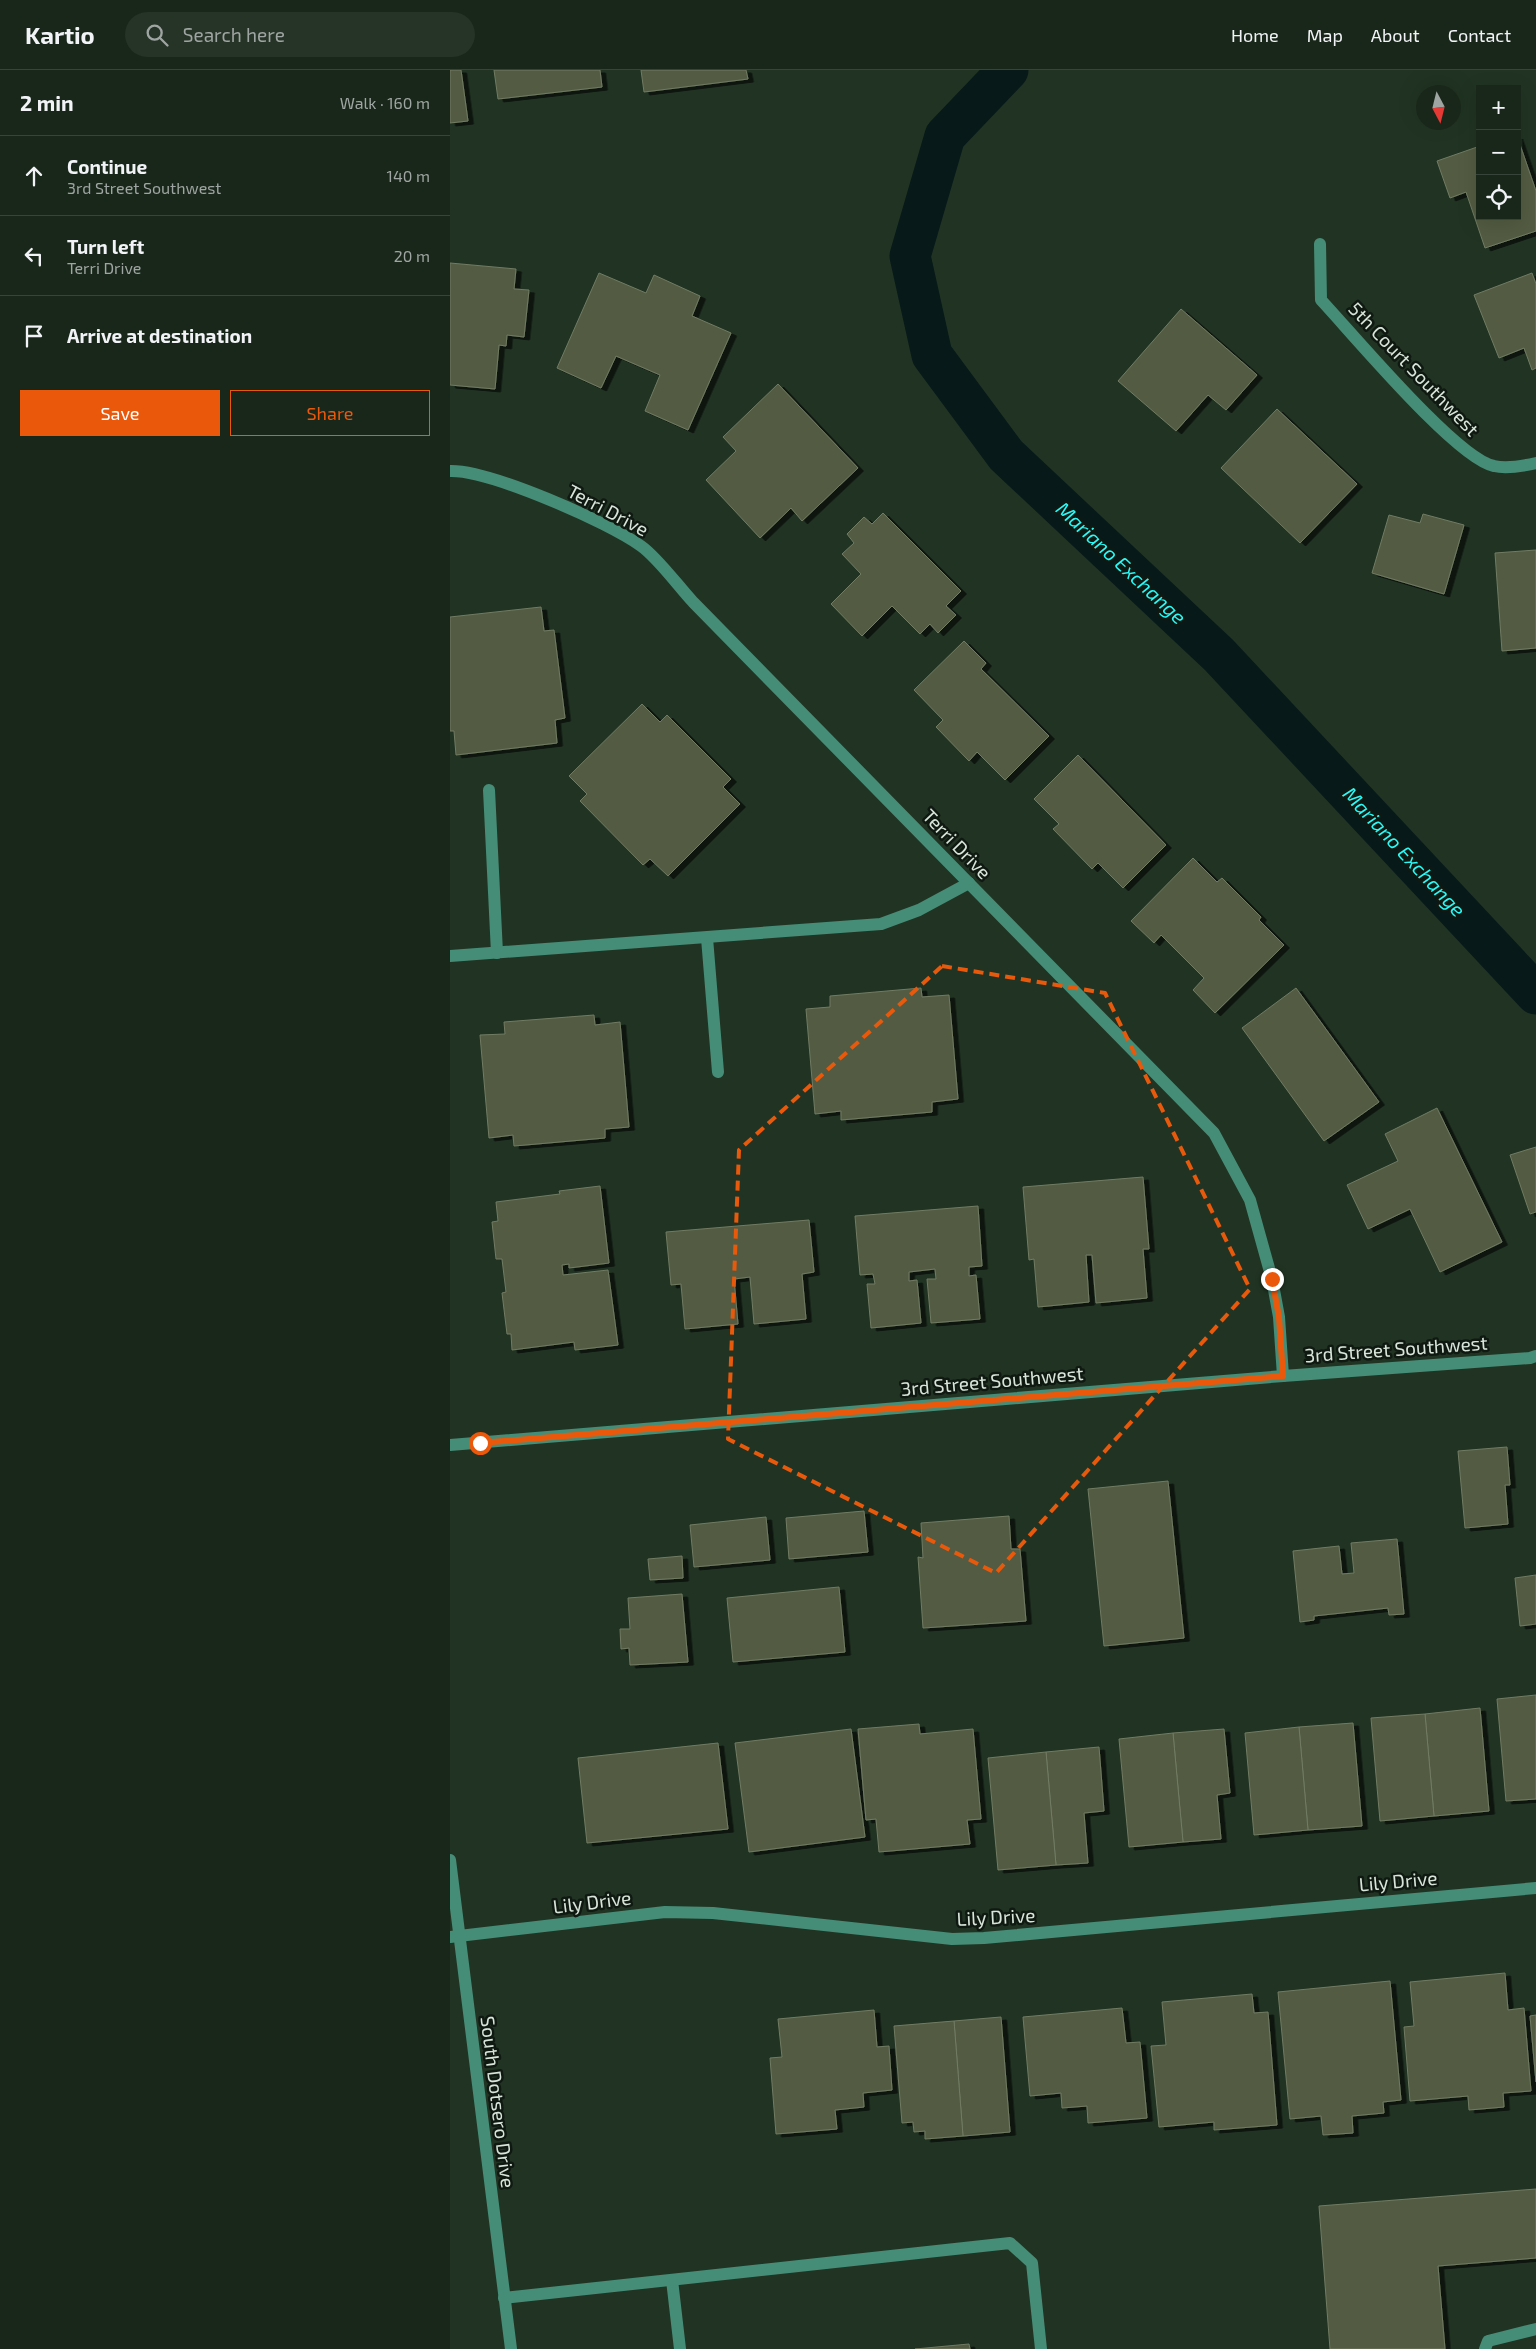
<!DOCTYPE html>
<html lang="en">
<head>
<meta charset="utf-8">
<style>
	body { margin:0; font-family:"Exo 2",sans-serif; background:#263327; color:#f1f3f6 }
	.controls { position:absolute; right:15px; top:15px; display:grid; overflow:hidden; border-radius:0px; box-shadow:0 5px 20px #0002 }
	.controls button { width:45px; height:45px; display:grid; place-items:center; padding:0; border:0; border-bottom:1px solid #374439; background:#19271a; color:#f1f3f6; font:25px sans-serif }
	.compass { position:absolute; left:966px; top:15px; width:45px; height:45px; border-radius:50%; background:#19271a; box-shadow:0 5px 20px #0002; rotate:173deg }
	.stop { position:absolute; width:15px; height:15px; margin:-11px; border:4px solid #ea580c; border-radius:50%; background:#fff }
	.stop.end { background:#ea580c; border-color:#fff; box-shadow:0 1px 5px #0008 }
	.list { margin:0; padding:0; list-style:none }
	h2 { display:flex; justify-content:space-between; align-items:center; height:65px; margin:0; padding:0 20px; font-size:21px }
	h2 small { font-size:16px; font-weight:400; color:#9fa5a2 }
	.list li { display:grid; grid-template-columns:32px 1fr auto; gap:15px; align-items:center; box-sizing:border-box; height:80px; padding:0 20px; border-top:1px solid #374439 }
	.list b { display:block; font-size:19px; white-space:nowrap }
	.list p { margin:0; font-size:16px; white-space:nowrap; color:#9fa5a2 }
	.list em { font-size:16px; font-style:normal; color:#9fa5a2 }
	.actions { display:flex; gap:10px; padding:15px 20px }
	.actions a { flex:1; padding:11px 0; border:1px solid #ea580c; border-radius:0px; text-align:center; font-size:18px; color:#ea580c }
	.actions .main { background:#ea580c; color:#fff }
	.icon { flex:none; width:28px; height:28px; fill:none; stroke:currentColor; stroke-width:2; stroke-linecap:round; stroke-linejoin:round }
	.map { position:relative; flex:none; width:1086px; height:2279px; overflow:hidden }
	header { display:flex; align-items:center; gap:30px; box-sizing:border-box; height:70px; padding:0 25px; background:#19271a; border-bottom:1px solid #374439 }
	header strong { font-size:24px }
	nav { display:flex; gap:28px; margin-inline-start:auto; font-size:18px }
	.search { width:350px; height:45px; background:#263327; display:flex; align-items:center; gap:12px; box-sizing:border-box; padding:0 18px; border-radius:28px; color:#9fa5a2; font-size:19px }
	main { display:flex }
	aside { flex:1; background:#19271a }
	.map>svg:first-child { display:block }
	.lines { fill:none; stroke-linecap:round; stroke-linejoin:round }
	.canal { stroke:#081919; stroke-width:41 }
	.building { fill:#525b43; stroke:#727b63; filter:url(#shadow) }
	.minor { stroke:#468d77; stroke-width:12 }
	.route { stroke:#ea580c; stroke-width:6 }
	.marked { fill:none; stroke:#e8590c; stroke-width:4; stroke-dasharray:10 6; stroke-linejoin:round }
	.labels { text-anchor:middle; stroke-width:5; stroke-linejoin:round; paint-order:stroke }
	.street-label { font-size:19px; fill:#d9e5da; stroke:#101911 }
	.water-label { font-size:20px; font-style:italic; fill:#27faf8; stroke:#101911 }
</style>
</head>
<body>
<header>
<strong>Kartio</strong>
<div class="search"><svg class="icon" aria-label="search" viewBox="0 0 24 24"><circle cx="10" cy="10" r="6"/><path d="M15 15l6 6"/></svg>Search here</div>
<nav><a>Home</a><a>Map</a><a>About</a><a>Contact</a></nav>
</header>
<main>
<aside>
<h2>2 min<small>Walk · 160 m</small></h2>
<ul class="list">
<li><svg class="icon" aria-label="ahead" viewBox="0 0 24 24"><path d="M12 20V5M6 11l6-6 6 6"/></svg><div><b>Continue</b><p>3rd Street Southwest</p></div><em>140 m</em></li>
<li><svg class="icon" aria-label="left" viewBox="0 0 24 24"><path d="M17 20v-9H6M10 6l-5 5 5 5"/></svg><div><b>Turn left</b><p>Terri Drive</p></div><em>20 m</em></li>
<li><svg class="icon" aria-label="arrive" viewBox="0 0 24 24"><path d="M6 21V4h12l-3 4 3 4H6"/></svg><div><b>Arrive at destination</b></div></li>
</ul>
<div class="actions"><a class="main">Save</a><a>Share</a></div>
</aside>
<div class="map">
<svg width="1086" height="2279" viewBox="0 0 1086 2279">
	<defs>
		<filter id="shadow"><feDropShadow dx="5.5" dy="3" stdDeviation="0" flood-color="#0009"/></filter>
	</defs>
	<rect width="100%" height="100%" fill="#213423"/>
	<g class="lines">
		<path class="canal" d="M 558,0 L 495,66 L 460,186 L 482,285 L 556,385 L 769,585 L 1086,924"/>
	</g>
	<g class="building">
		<path d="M 0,0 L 11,0 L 18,51 L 0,53 Z"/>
		<path d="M 44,0 L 150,0 L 152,17 L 48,29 Z"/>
		<path d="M 191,0 L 296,0 L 298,9 L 194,22 Z"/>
		<path d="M 1067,66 L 1086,121 L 1086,161 L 1035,178 L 1016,122 L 1000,128 L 987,91 L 1030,76 L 1030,146 L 1067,146 Z"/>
		<path d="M 0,193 L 66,199 L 64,219 L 79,220 L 74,267 L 57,265 L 56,276 L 49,275 L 45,319 L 0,315 Z"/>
		<path d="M 149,203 L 196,223 L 204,205 L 250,226 L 242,246 L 281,263 L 238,360 L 195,341 L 210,305 L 166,286 L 151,318 L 107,298 Z"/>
		<path d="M 1082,203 L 1086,214 L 1086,298 L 1082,300 L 1074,278 L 1049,288 L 1024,225 Z"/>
		<path d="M 731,239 L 807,305 L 776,340 L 758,325 L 726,361 L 668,311 Z"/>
		<path d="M 328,314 L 408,398 L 352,451 L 341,438 L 310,468 L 256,410 L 286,381 L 273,367 Z"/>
		<path d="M 827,339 L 907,414 L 850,473 L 771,398 Z"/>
		<path d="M 433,443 L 511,521 L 496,536 L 506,545 L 488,563 L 480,554 L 470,564 L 442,536 L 412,566 L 381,534 L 411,504 L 392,484 L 404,473 L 397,464 L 414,447 L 422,454 Z"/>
		<path d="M 973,444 L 1014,455 L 994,524 L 922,503 L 939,445 L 970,453 Z"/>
		<path d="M 1086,480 L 1086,578 L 1052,581 L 1045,483 Z"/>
		<path d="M 91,537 L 94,561 L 104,560 L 115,648 L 105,650 L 107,673 L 6,685 L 4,661 L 0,661 L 0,547 Z"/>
		<path d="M 514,571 L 536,593 L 531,599 L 599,666 L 555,710 L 527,682 L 519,691 L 486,657 L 493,650 L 464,620 Z"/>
		<path d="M 192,634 L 210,652 L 217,645 L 281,709 L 273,717 L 290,734 L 218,806 L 200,789 L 193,795 L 130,731 L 137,724 L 119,706 Z"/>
		<path d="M 628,685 L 716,775 L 673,818 L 648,793 L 642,799 L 603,759 L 609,754 L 584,729 Z"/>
		<path d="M 743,788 L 767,812 L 772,808 L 811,847 L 809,850 L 834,875 L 765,943 L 743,920 L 754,908 L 711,865 L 704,873 L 681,851 Z"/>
		<path d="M 471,918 L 472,927 L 499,925 L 508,1029 L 482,1032 L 482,1042 L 391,1050 L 391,1041 L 365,1044 L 356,939 L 380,937 L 380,926 Z"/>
		<path d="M 846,918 L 929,1032 L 874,1071 L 792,958 Z"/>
		<path d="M 144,945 L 145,955 L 170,952 L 179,1057 L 155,1059 L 155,1068 L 64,1076 L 63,1065 L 39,1068 L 30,965 L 55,964 L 54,952 Z"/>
		<path d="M 987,1038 L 1052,1172 L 990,1202 L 960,1139 L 918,1159 L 897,1115 L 948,1091 L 935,1064 Z"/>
		<path d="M 1086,1077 L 1086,1142 L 1080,1144 L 1060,1085 Z"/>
		<path d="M 693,1107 L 699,1179 L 693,1179 L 697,1228 L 646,1233 L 642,1185 L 636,1185 L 639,1232 L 588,1237 L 584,1189 L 579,1190 L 573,1117 Z"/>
		<path d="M 150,1116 L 159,1193 L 119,1198 L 119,1194 L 112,1195 L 113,1205 L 158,1200 L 168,1275 L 125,1280 L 124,1272 L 62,1280 L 61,1264 L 57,1264 L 52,1223 L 56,1222 L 52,1189 L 46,1189 L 42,1152 L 48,1151 L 46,1132 L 110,1124 L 109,1121 Z"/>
		<path d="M 528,1136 L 532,1196 L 519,1197 L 519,1206 L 526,1205 L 530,1249 L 481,1253 L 477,1209 L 486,1209 L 485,1199 L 459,1202 L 459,1211 L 467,1210 L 471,1253 L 421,1258 L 417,1214 L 425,1214 L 423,1204 L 410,1205 L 405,1146 Z"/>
		<path d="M 359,1150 L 364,1202 L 352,1204 L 356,1249 L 304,1254 L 300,1207 L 284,1209 L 288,1254 L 235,1259 L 231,1214 L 221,1215 L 216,1162 Z"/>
		<path d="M 1057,1377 L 1060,1415 L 1055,1415 L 1058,1454 L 1015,1458 L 1008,1381 Z"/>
		<path d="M 718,1411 L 734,1568 L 654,1576 L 638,1419 Z"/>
		<path d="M 414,1441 L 418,1482 L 339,1489 L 336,1448 Z"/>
		<path d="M 559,1446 L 561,1479 L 570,1479 L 576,1551 L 473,1558 L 468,1487 L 473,1488 L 471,1453 Z"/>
		<path d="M 316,1447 L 320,1490 L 244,1497 L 240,1455 Z"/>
		<path d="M 947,1469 L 954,1544 L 939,1545 L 938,1538 L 864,1546 L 864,1550 L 850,1552 L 843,1481 L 889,1476 L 892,1504 L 904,1503 L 901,1473 Z"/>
		<path d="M 232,1486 L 233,1508 L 200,1510 L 198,1489 Z"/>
		<path d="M 1086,1505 L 1086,1554 L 1070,1556 L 1065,1508 Z"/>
		<path d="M 389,1517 L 395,1582 L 283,1592 L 277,1528 Z"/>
		<path d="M 232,1524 L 238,1592 L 180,1595 L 179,1578 L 171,1579 L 170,1559 L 180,1559 L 178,1528 Z"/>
		<path d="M 1086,1625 L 1086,1729 L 1056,1731 L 1047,1629 Z"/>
		<path d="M 1030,1638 L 1039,1741 L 984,1746 L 975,1644 Z"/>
		<path d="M 975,1644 L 984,1746 L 930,1751 L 921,1648 Z"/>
		<path d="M 903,1653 L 912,1756 L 858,1760 L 849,1657 Z"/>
		<path d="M 469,1654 L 470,1664 L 523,1659 L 531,1749 L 517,1750 L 520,1774 L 429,1782 L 426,1749 L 416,1750 L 408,1659 Z"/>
		<path d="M 849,1657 L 858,1760 L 804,1765 L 795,1663 Z"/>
		<path d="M 401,1659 L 415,1767 L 299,1782 L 285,1673 Z"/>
		<path d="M 774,1659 L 780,1723 L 767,1725 L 771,1769 L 733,1772 L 723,1663 Z"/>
		<path d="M 723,1663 L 733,1772 L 679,1777 L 669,1669 Z"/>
		<path d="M 268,1673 L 278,1759 L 137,1773 L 128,1688 Z"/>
		<path d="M 649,1677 L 654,1741 L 634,1743 L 638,1793 L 606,1795 L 596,1682 Z"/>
		<path d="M 596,1682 L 606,1795 L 548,1800 L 538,1688 Z"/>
		<path d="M 1055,1903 L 1058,1940 L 1074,1938 L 1081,2021 L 1053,2023 L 1054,2037 L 1019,2040 L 1018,2026 L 960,2031 L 954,1957 L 964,1956 L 960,1912 Z"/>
		<path d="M 940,1911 L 951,2030 L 933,2032 L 934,2043 L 902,2046 L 903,2063 L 873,2065 L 871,2046 L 840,2049 L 828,1922 Z"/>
		<path d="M 802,1924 L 804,1943 L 818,1942 L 827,2055 L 764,2060 L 764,2052 L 709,2057 L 701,1976 L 716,1975 L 712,1932 Z"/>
		<path d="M 672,1938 L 676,1973 L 690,1972 L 697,2048 L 638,2053 L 637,2036 L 612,2038 L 611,2023 L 580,2026 L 573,1947 Z"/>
		<path d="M 424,1940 L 427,1977 L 439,1976 L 442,2020 L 413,2023 L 414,2037 L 385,2040 L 387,2059 L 326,2064 L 320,1988 L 332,1987 L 328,1949 Z"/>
		<path d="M 1086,1945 L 1086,2012 L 1080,1946 Z"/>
		<path d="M 551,1947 L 560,2062 L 513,2066 L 504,1951 Z"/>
		<path d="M 504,1951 L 513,2066 L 475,2069 L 475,2061 L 464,2062 L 463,2052 L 452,2053 L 444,1956 Z"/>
		<path d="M 1086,2119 L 1086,2188 L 988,2196 L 995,2279 L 880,2279 L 869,2136 Z"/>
		<path d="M 519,2274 L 520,2279 L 465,2279 Z"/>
	</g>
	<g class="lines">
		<g class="minor">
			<path d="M 870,174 L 871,230 C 902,263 1007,389 1044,396 C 1057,399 1073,396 1086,393"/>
			<path d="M 0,401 C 40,400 158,452 191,476 C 208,488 228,516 243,532 L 764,1063 L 800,1130 L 822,1209 L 829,1247 L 833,1306"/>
			<path d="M 39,720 L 47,883"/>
			<path d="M 257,868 L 268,1002"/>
			<path d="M 0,886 L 431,854 L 469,840 L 519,813"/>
			<path d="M 0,1375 L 833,1306 L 1080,1288 L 1086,1286"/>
			<path d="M 0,1790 L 61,2279"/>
			<path d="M 0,1867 L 215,1842 L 263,1843 L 502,1869 L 534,1868 L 1086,1818"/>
			<path d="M 222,2210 L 230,2279"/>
			<path d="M 54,2228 L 560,2173 L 582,2193 L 591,2279"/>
			<path d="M 1035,2279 L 1038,2271 L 1086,2259"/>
		</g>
	</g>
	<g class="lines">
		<path class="route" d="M 30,1373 L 833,1306 L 829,1247 L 822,1209"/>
	</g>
	<path class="marked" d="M 492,896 L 655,923 L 800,1219 L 546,1503 L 278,1369 L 289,1080 Z"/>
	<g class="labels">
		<g class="street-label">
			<text transform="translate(964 299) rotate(46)" y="7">5th Court Southwest</text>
			<text transform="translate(158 440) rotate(28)" y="7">Terri Drive</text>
			<text transform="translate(507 774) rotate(46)" y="7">Terri Drive</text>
			<text transform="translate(946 1279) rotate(-4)" y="7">3rd Street Southwest</text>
			<text transform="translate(542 1311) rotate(-5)" y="7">3rd Street Southwest</text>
			<text transform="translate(948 1811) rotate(-5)" y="7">Lily Drive</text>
			<text transform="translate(142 1832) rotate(-7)" y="7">Lily Drive</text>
			<text transform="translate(546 1847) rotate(-3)" y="7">Lily Drive</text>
			<text transform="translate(48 2032) rotate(83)" y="7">South Dotsero Drive</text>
		</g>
		<g class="water-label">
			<text transform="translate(671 493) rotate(43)" y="7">Mariano Exchange</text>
			<text transform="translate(954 782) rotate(47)" y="7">Mariano Exchange</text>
		</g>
	</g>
</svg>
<div class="controls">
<button>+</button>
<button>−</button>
<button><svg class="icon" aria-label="locate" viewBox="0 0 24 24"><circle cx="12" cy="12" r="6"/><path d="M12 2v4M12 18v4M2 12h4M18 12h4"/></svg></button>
</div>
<svg class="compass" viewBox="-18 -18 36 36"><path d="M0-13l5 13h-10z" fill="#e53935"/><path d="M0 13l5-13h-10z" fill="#9fa5a2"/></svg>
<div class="stop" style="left:30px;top:1373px"></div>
<div class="stop end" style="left:822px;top:1209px"></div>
</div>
</main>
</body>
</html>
